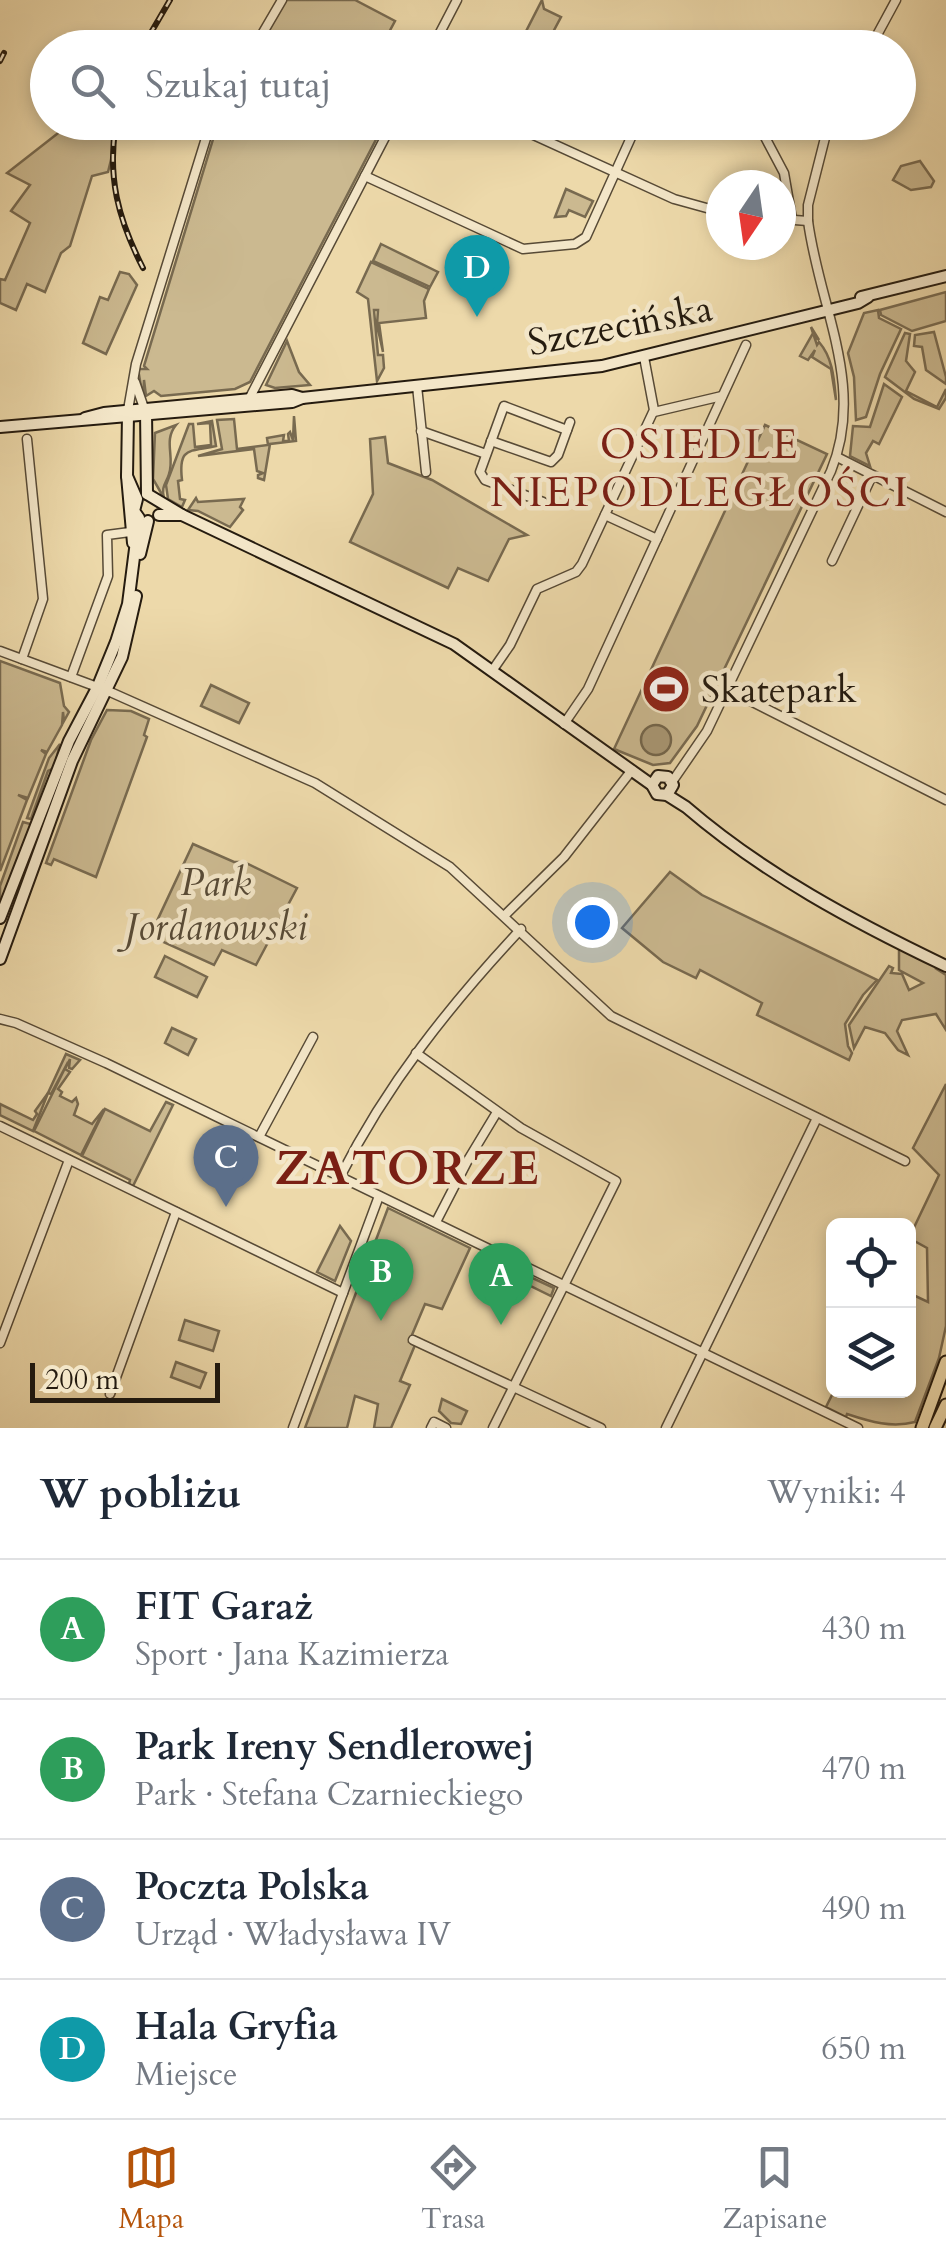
<!DOCTYPE html>
<html lang="pl">
<head>
<meta charset="utf-8">
<style>
	body { margin:0; font-family:Cardo,serif; background:#f2f2f3; color:#1f2937 }
	.controls { position:absolute; right:30px; bottom:30px; display:grid; overflow:hidden; border-radius:15px; box-shadow:0 5px 15px #0003 }
	.controls button { width:90px; height:90px; display:grid; place-items:center; padding:0; border:0; border-bottom:2px solid #e0e1e3; background:#fff; color:#1f2937; font:50px sans-serif }
	.compass { position:absolute; left:706px; top:170px; width:90px; height:90px; border-radius:50%; background:#fff; box-shadow:0 5px 15px #0003; rotate:193deg }
	.scale { position:absolute; left:30px; bottom:25px; width:190px; box-sizing:border-box; padding-left:10px; border:5px solid #251b0f; border-top:0; font-size:28px; line-height:35px; white-space:nowrap; color:#251b0f; -webkit-text-stroke:8px #f3e6c8; paint-order:stroke }
	.you { position:absolute; left:592px; top:922px; width:35px; height:35px; margin:-25px; border:8px solid #fff; border-radius:50%; background:#1a73e8; box-shadow:0 0 0 15px #1a73e833 }
	.badge { display:grid; place-items:center; width:65px; height:65px; border-radius:50%; background:#b45309; color:#fff; font-size:32px; font-weight:700 }
	.pin { position:absolute; translate:-50% -82px; filter:drop-shadow(0 2px 5px #0008) }
	.pin::after { content:''; position:absolute; top:52px; width:35px; height:30px; background:inherit; clip-path:polygon(0 0,100% 0,50% 100%) }
	.list { margin:0; padding:0; list-style:none }
	h2 { display:flex; justify-content:space-between; align-items:center; height:130px; margin:0; padding:0 40px; font-size:42px }
	h2 small { font-size:32px; font-weight:400; color:#747a83 }
	.list li { display:grid; grid-template-columns:65px 1fr auto; gap:30px; align-items:center; box-sizing:border-box; height:140px; padding:0 40px; border-top:2px solid #e0e1e3 }
	.list b { display:block; font-size:38px; white-space:nowrap }
	.list p { margin:0; font-size:32px; white-space:nowrap; color:#747a83 }
	.list em { font-size:32px; font-style:normal; color:#747a83 }
	.icon { flex:none; width:55px; height:55px; fill:none; stroke:currentColor; stroke-width:2; stroke-linecap:round; stroke-linejoin:round }
	.map { position:relative; flex:none; width:946px; height:1428px; overflow:hidden }
	.search { position:absolute; background:#fff; box-shadow:0 5px 15px #0003; left:30px; right:30px; top:30px; height:110px; display:flex; align-items:center; gap:25px; box-sizing:border-box; padding:0 35px; border-radius:55px; color:#747a83; font-size:38px }
	.sheet { height:690px; background:#fff }
	nav { display:flex; justify-content:space-around; align-items:center; box-sizing:border-box; height:140px; border-top:2px solid #e0e1e3; background:#fff; font-size:28px; color:#747a83 }
	nav a { display:grid; justify-items:center; gap:5px }
	nav .on { color:#b45309 }
	.map>svg:first-child { display:block }
	.green { fill:#cbb990; stroke:#786a50; stroke-width:2.5 }
	.water { fill:#a99875; stroke:#74664c; stroke-width:2.5 }
	.lines { fill:none; stroke-linecap:round; stroke-linejoin:round }
	.street-casing { stroke:#574a36; stroke-width:11 }
	.secondary-casing { stroke:#251b0f; stroke-width:14 }
	.primary-casing { stroke:#251b0f; stroke-width:15 }
	.street { stroke:#f3e6c8; stroke-width:8 }
	.secondary { stroke:#f3e6c8; stroke-width:10 }
	.primary { stroke:#edd9aa; stroke-width:11 }
	.rail-casing { stroke:#251b0f; stroke-width:6 }
	.rail { stroke:#f3e6c8; stroke-width:2.5; stroke-dasharray:8; stroke-linecap:butt }
	.labels { text-anchor:middle; stroke-width:9; stroke-linejoin:round; paint-order:stroke }
	.street-label { font-size:38px; fill:#251b0f; stroke:#f3e6c8 }
	.poi-label { font-size:38px; fill:#251b0f; stroke:#f3e6c8; text-anchor:start }
	.park-label { font-size:38px; font-style:italic; fill:#574a36; stroke:#f3e6c8 }
	.quarter-label { font-size:42px; letter-spacing:2.5px; fill:#7a1f14; stroke:#f3e6c8 }
	.district-label { font-size:48px; font-weight:bold; letter-spacing:2.5px; fill:#7a1f14; stroke:#f3e6c8 }
</style>
</head>
<body>
<div class="map">
<svg width="946" height="1428" viewBox="0 0 946 1428">
	<rect width="100%" height="100%" fill="#edd9aa"/>
	<filter id="stains"><feTurbulence type="fractalNoise" baseFrequency=".002" numOctaves="4"/><feColorMatrix values="0 0 0 0 .2 0 0 0 0 .09 0 0 0 0 .02 0 0 0 .5 -.17"/></filter>
	<radialGradient id="worn" r=".72"><stop offset=".6" stop-color="#630" stop-opacity="0"/><stop offset="1" stop-color="#630" stop-opacity=".3"/></radialGradient>
	<g class="green">
		<path d="M 286,0 L 355,0 L 395,21 L 381,47 L 257,48 Z"/>
		<path d="M 542,0 L 544,9 L 561,17 L 545,47 L 518,47 Z"/>
		<path d="M 375,122 L 383,126 L 250,382 L 235,389 L 161,396 L 154,391 L 146,396 L 144,380 L 143,398 L 138,369 L 147,369 L 144,366 L 218,123 Z"/>
		<path d="M 71,123 L 120,123 L 108,172 L 92,176 L 70,246 L 61,253 L 45,292 L 27,284 L 16,310 L 0,303 L 0,279 L 5,280 L 30,223 L 11,211 L 30,185 L 7,173 Z"/>
		<path d="M 920,161 L 934,181 L 931,187 L 911,190 L 893,180 L 901,166 Z"/>
		<path d="M 566,189 L 593,201 L 585,217 L 569,210 L 566,216 L 555,217 Z"/>
		<path d="M 381,244 L 438,272 L 430,287 L 373,261 Z"/>
		<path d="M 371,262 L 429,289 L 424,301 L 426,318 L 379,323 L 383,352 L 377,325 L 378,310 L 374,310 L 378,355 L 383,355 L 384,368 L 377,381 L 368,299 L 357,292 Z"/>
		<path d="M 120,272 L 129,274 L 137,285 L 106,354 L 83,343 L 100,297 L 108,300 Z"/>
		<path d="M 946,292 L 946,321 L 912,331 L 881,315 L 880,310 Z"/>
		<path d="M 878,310 L 879,318 L 901,329 L 880,374 L 866,417 L 856,420 L 854,377 L 848,353 L 864,313 Z"/>
		<path d="M 811,327 L 819,340 L 814,336 L 817,345 L 819,342 C 833,358 834,379 836,400 L 831,369 L 812,357 L 815,350 L 808,360 L 800,356 L 813,333 Z"/>
		<path d="M 934,332 L 946,377 L 946,384 L 926,370 L 922,347 L 914,346 L 915,335 Z"/>
		<path d="M 905,333 L 910,334 L 906,361 L 915,372 L 906,391 L 937,407 L 946,389 L 946,398 L 939,409 L 914,399 L 885,377 Z"/>
		<path d="M 287,341 L 299,372 L 310,385 L 275,388 L 266,385 Z"/>
		<path d="M 884,384 L 902,397 L 879,444 L 873,441 L 866,453 L 870,466 L 850,456 L 853,426 L 870,427 Z"/>
		<path d="M 294,416 L 296,441 L 270,444 L 264,480 L 258,478 L 258,475 L 263,473 L 257,471 L 254,449 L 198,456 L 222,449 L 217,420 L 234,419 L 237,449 L 268,445 L 267,438 L 284,435 L 283,441 L 289,441 L 288,434 L 290,432 L 293,440 Z"/>
		<path d="M 212,421 L 216,446 C 190,452 178,446 182,480 L 178,481 L 180,499 L 185,500 L 182,507 L 168,499 L 166,485 L 189,424 L 193,424 L 195,447 L 211,445 L 210,423 L 197,424 Z"/>
		<path d="M 176,425 C 163,441 175,456 169,474 C 166,484 161,486 164,498 L 153,479 L 155,433 Z"/>
		<path d="M 765,425 L 827,454 L 697,726 L 670,763 L 653,765 L 614,749 Z"/>
		<path d="M 385,437 L 388,463 L 432,480 L 527,535 L 509,539 L 488,581 L 458,568 L 448,588 L 350,542 L 373,494 L 370,439 Z"/>
		<path d="M 196,498 L 198,502 L 244,499 L 240,507 L 243,510 L 230,527 L 198,511 L 188,510 Z"/>
		<path d="M 0,661 L 60,683 L 64,706 L 69,712 L 64,721 L 63,712 L 62,725 L 47,752 L 41,750 L 46,754 L 28,798 L 18,795 L 27,800 L 0,871 Z"/>
		<path d="M 211,685 L 249,703 L 239,723 L 201,706 Z"/>
		<path d="M 107,710 L 131,711 L 149,719 L 144,735 L 147,737 L 96,877 L 54,859 L 51,865 L 46,863 L 91,740 Z"/>
		<path d="M 60,744 L 54,768 L 48,771 L 31,819 L 27,818 L 49,758 Z"/>
		<path d="M 23,822 L 34,825 L 0,904 L 0,886 Z"/>
		<path d="M 193,844 L 234,862 L 244,862 L 297,888 L 256,965 L 222,950 L 214,965 L 150,936 Z"/>
		<path d="M 670,872 L 702,895 L 877,980 L 863,995 L 845,1024 L 848,1046 L 852,1053 L 849,1060 L 757,1015 L 762,1003 L 700,970 L 696,978 L 663,962 L 622,928 Z"/>
		<path d="M 899,948 L 946,971 L 935,968 L 946,975 L 946,1030 L 936,1014 L 902,1020 L 897,1031 L 908,1055 L 898,1050 L 885,1033 L 865,1027 L 854,1048 L 849,1025 L 889,966 L 893,968 L 891,973 L 902,974 L 909,990 L 923,983 L 899,970 Z"/>
		<path d="M 165,956 L 207,977 L 197,997 L 155,977 Z"/>
		<path d="M 172,1028 L 196,1039 L 188,1055 L 165,1043 Z"/>
		<path d="M 66,1054 L 80,1060 L 72,1069 L 69,1068 L 70,1059 L 65,1069 L 70,1072 L 58,1089 L 62,1092 L 60,1096 L 72,1102 L 76,1098 L 78,1104 L 74,1115 L 92,1124 L 104,1109 L 81,1155 L 34,1131 L 68,1062 L 51,1094 L 48,1093 Z"/>
		<path d="M 946,1084 L 946,1326 L 939,1358 L 915,1422 C 892,1428 871,1422 847,1414 L 846,1417 L 826,1407 L 834,1391 L 908,1390 L 909,1293 L 928,1302 L 927,1248 L 909,1238 L 939,1175 L 913,1148 Z"/>
		<path d="M 48,1093 L 33,1131 L 0,1115 L 0,1104 L 33,1120 L 37,1114 L 35,1111 Z"/>
		<path d="M 166,1102 L 173,1105 L 133,1186 L 129,1184 L 130,1180 L 82,1156 L 105,1109 L 150,1131 Z"/>
		<path d="M 388,1208 L 470,1248 L 442,1309 L 425,1304 L 409,1342 L 415,1345 L 400,1381 L 410,1385 L 391,1428 L 374,1428 L 378,1404 L 355,1396 L 347,1428 L 305,1428 Z"/>
		<path d="M 340,1226 L 351,1241 L 335,1281 L 317,1272 Z"/>
		<path d="M 498,1262 L 554,1288 L 551,1296 L 502,1272 L 499,1275 L 494,1270 Z"/>
		<path d="M 185,1320 L 219,1331 L 213,1351 L 179,1340 Z"/>
		<path d="M 176,1362 L 206,1373 L 200,1388 L 171,1377 Z"/>
		<path d="M 442,1399 L 467,1411 L 461,1424 L 451,1423 L 439,1411 Z"/>
	</g>
	<circle class="water" cx="656" cy="740" r="15"/>
	<g class="lines">
		<g class="street-casing">
			<g id="street">
				<path d="M 622,42 L 632,48"/>
				<path d="M 254,48 L 282,0"/>
				<path d="M 432,48 L 457,0"/>
				<path d="M 870,48 L 896,0"/>
				<path d="M 505,122 L 674,199 L 721,212"/>
				<path d="M 757,122 L 784,173 L 792,219"/>
				<path d="M 365,176 L 523,249 L 575,244 L 586,237 L 638,122"/>
				<path d="M 781,219 L 808,221"/>
				<path d="M 135,382 L 144,408"/>
				<path d="M 417,386 L 426,472"/>
				<path d="M 247,403 L 393,122"/>
				<path d="M 128,410 L 136,364 L 211,122"/>
				<path d="M 654,412 L 722,396"/>
				<path d="M 421,431 L 486,454"/>
				<path d="M 491,441 L 551,462 L 558,455 L 570,422"/>
				<path d="M 837,457 L 946,512"/>
				<path d="M 543,502 L 485,480 L 480,472 L 504,406 L 567,430"/>
				<path d="M 605,515 L 657,539"/>
				<path d="M 832,561 L 872,476"/>
				<path d="M 0,651 L 108,691 L 315,783 L 450,867 L 611,1016 L 905,1161"/>
				<path d="M 22,659 L 43,599 L 27,439"/>
				<path d="M 492,671 L 510,645 L 537,589 L 576,572 L 582,564 L 654,410 L 644,357"/>
				<path d="M 71,677 L 108,576 L 107,535 L 130,532"/>
				<path d="M 727,689 L 946,800"/>
				<path d="M 564,724 L 588,689 L 746,345"/>
				<path d="M 672,782 L 707,731 L 831,471 C 866,386 819,306 808,221 L 808,205 L 829,122"/>
				<path d="M 505,915 L 564,857 L 632,770"/>
				<path d="M 0,1019 L 16,1023 L 106,1063 L 858,1428"/>
				<path d="M 416,1053 L 521,1128 L 616,1181 L 493,1428"/>
				<path d="M 0,1126 L 343,1293"/>
				<path d="M 259,1137 L 313,1037"/>
				<path d="M 340,1177 C 387,1084 450,1005 521,929"/>
				<path d="M 436,1222 L 468,1160 L 497,1112"/>
				<path d="M 413,1340 L 601,1428"/>
				<path d="M 0,1343 L 69,1160"/>
				<path d="M 110,1394 L 176,1212"/>
				<path d="M 293,1428 L 379,1196"/>
				<path d="M 431,1428 L 434,1422 L 446,1428"/>
				<path d="M 666,1428 L 817,1118"/>
			</g>
		</g>
		<g class="secondary-casing">
			<g id="secondary">
				<path d="M 861,297 L 946,276"/>
				<path d="M 146,411 L 147,494"/>
				<path d="M 128,415 L 127,476 L 133,543"/>
				<path d="M 85,418 L 104,413 L 292,395 L 302,398"/>
				<path d="M 0,427 L 292,402 L 302,398 L 602,366 L 858,303 L 868,297"/>
				<path d="M 147,494 L 182,515 L 454,644 L 652,785 L 657,794 L 667,795 L 686,807 C 764,874 854,922 946,966"/>
				<path d="M 159,515 L 182,515"/>
				<path d="M 140,554 L 148,521"/>
				<path d="M 652,785 L 658,776 L 668,777 L 673,785 L 667,795"/>
				<path d="M 0,918 L 69,741 L 98,686 L 116,642 L 128,604 L 139,518 L 134,511 L 137,499 L 127,476"/>
				<path d="M 0,959 L 72,761 L 122,657 L 136,596"/>
			</g>
		</g>
		<g class="primary-casing">
			<g id="primary">
				<path d="M 922,1428 L 946,1362"/>
				<path d="M 935,1428 L 946,1405"/>
			</g>
		</g>
		<use href="#street" class="street"/>
		<use href="#secondary" class="secondary"/>
		<use href="#primary" class="primary"/>
		<g class="rail-casing">
			<g id="rail">
				<path d="M 142,48 L 170,0"/>
				<path d="M 0,61 L 4,53"/>
				<path d="M 116,122 C 107,177 118,219 143,268"/>
			</g>
		</g>
		<use href="#rail" class="rail"/>
	</g>
	<defs>
		<g id="stadium-disc" transform="scale(2.5)"><circle r="9.5" fill="#8f2418" stroke="#f3e6c8"/><path d="M0-5a6.5 5 0 1 0 0 10a6.5 5 0 1 0 0-10ZM-3.5-1.8h7v3.6h-7Z" fill="#fff"/></g>
	</defs>
	<g fill-rule="evenodd">
		<use href="#stadium-disc" x="666" y="689"/>
	</g>
	<g class="labels">
		<g class="street-label">
			<text transform="translate(620 325) rotate(-11)" y="13">Szczecińska</text>
		</g>
		<g class="poi-label">
			<text x="701" y="702">Skatepark</text>
		</g>
		<g class="park-label">
			<text x="216" y="895">Park<tspan x="216" dy="44">Jordanowski</tspan></text>
		</g>
		<g class="quarter-label">
			<text x="700" y="458">OSIEDLE<tspan x="700" dy="48">NIEPODLEGŁOŚCI</tspan></text>
		</g>
		<g class="district-label">
			<text x="408" y="1184">ZATORZE</text>
		</g>
	</g>
	<rect width="100%" height="100%" filter="url(#stains)"/>
	<rect width="100%" height="100%" fill="url(#worn)"/>
</svg>
<div class="controls">
<button><svg class="icon" aria-label="locate" viewBox="0 0 24 24"><circle cx="12" cy="12" r="6"/><path d="M12 2v4M12 18v4M2 12h4M18 12h4"/></svg></button>
<button><svg class="icon" aria-label="layers" viewBox="0 0 24 24"><path d="M12 4l9 5-9 5-9-5zM3 14l9 5 9-5"/></svg></button>
</div>
<svg class="compass" viewBox="-18 -18 36 36"><path d="M0-13l5 13h-10z" fill="#e53935"/><path d="M0 13l5-13h-10z" fill="#747a83"/></svg>
<div class="scale">200 m</div>
<div class="you"></div>
<div class="pin badge" style="left:501px;top:1325px;background:#2e9e5b">A</div>
<div class="pin badge" style="left:381px;top:1321px;background:#2e9e5b">B</div>
<div class="pin badge" style="left:226px;top:1207px;background:#5c6f8a">C</div>
<div class="pin badge" style="left:477px;top:317px;background:#0f9aa8">D</div>
<div class="search"><svg class="icon" aria-label="search" viewBox="0 0 24 24"><circle cx="10" cy="10" r="6"/><path d="M15 15l6 6"/></svg>Szukaj tutaj</div>
</div>
<section class="sheet">
<h2>W pobliżu<small>Wyniki: 4</small></h2>
<ul class="list">
<li><span class="badge" style="background:#2e9e5b">A</span><div><b>FIT Garaż</b><p>Sport · Jana Kazimierza</p></div><em>430 m</em></li>
<li><span class="badge" style="background:#2e9e5b">B</span><div><b>Park Ireny Sendlerowej</b><p>Park · Stefana Czarnieckiego</p></div><em>470 m</em></li>
<li><span class="badge" style="background:#5c6f8a">C</span><div><b>Poczta Polska</b><p>Urząd · Władysława IV</p></div><em>490 m</em></li>
<li><span class="badge" style="background:#0f9aa8">D</span><div><b>Hala Gryfia</b><p>Miejsce</p></div><em>650 m</em></li>
</ul>
</section>
<nav>
<a class="on"><svg class="icon" aria-label="map" viewBox="0 0 24 24"><path d="M3 6l6-2 6 2 6-2v14l-6 2-6-2-6 2zM9 4v14M15 6v14"/></svg>Mapa</a>
<a><svg class="icon" aria-label="directions" viewBox="0 0 24 24"><path d="M12 3l9 9-9 9-9-9zM9 14v-3h6M13 9l2 2-2 2"/></svg>Trasa</a>
<a><svg class="icon" aria-label="saved" viewBox="0 0 24 24"><path d="M7 4h10v16l-5-4-5 4z"/></svg>Zapisane</a>
</nav>
</body>
</html>
